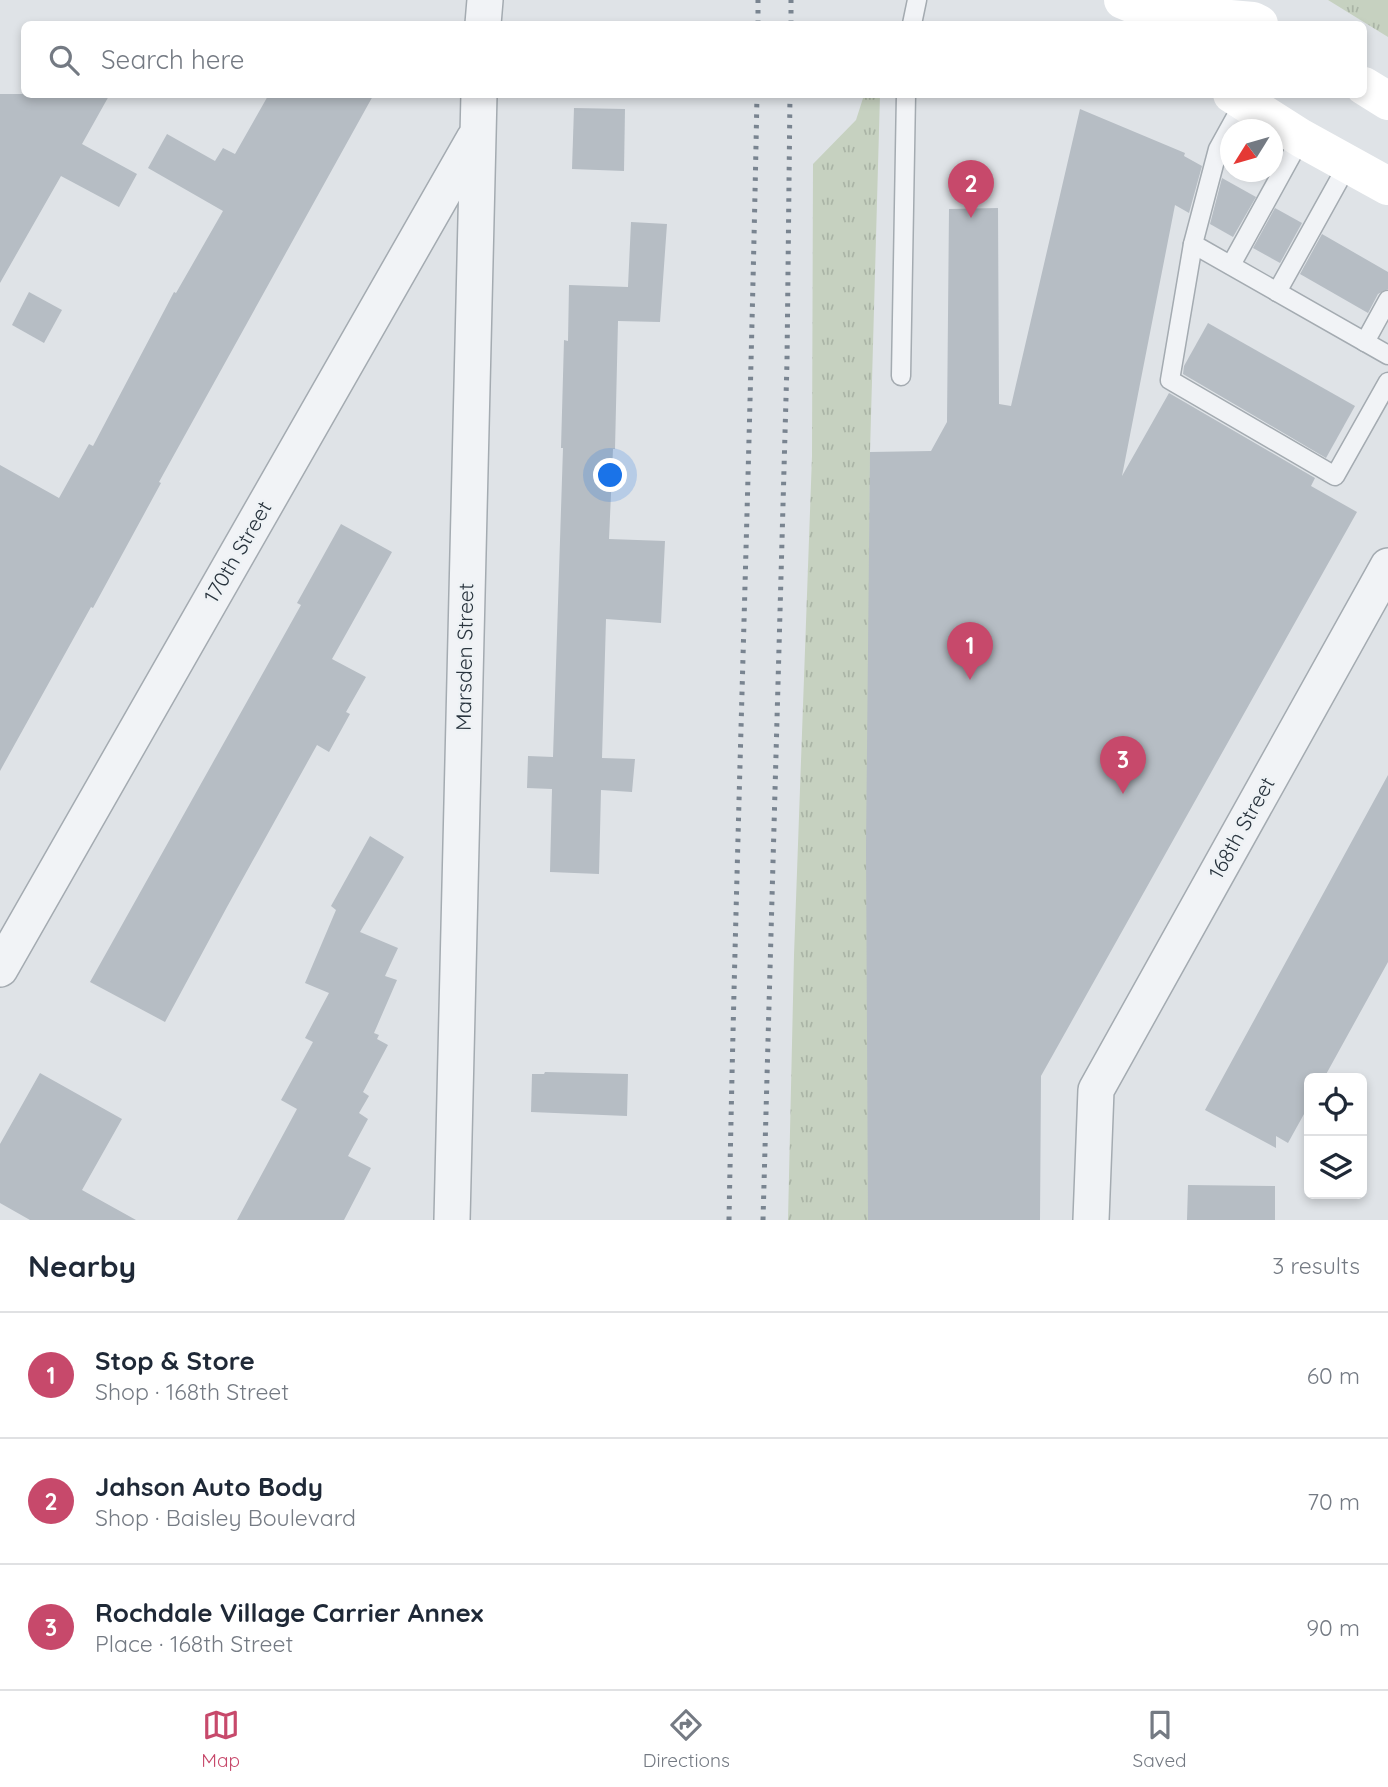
<!DOCTYPE html>
<html lang="en">
<head>
<meta charset="utf-8">
<style>
	body { margin:0; font-family:Quicksand,sans-serif; background:#f2f2f3; color:#1f2937 }
	.controls { position:absolute; right:21px; bottom:21px; display:grid; overflow:hidden; border-radius:10px; box-shadow:0 4px 10px #0003 }
	.controls button { width:63px; height:63px; display:grid; place-items:center; padding:0; border:0; border-bottom:2px solid #e0e1e3; background:#fff; color:#1f2937; font:35px sans-serif }
	.compass { position:absolute; left:1220px; top:119px; width:63px; height:63px; border-radius:50%; background:#fff; box-shadow:0 4px 10px #0003; rotate:233deg }
	.you { position:absolute; left:611px; top:476px; width:24px; height:24px; margin:-18px; border:5px solid #fff; border-radius:50%; background:#1a73e8; box-shadow:0 0 0 10px #1a73e833 }
	.badge { display:grid; place-items:center; width:46px; height:46px; border-radius:50%; background:#c7496b; color:#fff; font-size:23px; font-weight:700 }
	.pin { position:absolute; translate:-50% -58px; filter:drop-shadow(0 2px 4px #0008) }
	.pin::after { content:''; position:absolute; top:37px; width:24px; height:21px; background:inherit; clip-path:polygon(0 0,100% 0,50% 100%) }
	.list { margin:0; padding:0; list-style:none }
	h2 { display:flex; justify-content:space-between; align-items:center; height:91px; margin:0; padding:0 28px; font-size:30px }
	h2 small { font-size:23px; font-weight:400; color:#747a83 }
	.list li { display:grid; grid-template-columns:46px 1fr auto; gap:21px; align-items:center; box-sizing:border-box; height:126px; padding:0 28px; border-top:2px solid #e0e1e3 }
	.list b { display:block; font-size:26px; white-space:nowrap }
	.list p { margin:0; font-size:23px; white-space:nowrap; color:#747a83 }
	.list em { font-size:23px; font-style:normal; color:#747a83 }
	.icon { flex:none; width:38px; height:38px; fill:none; stroke:currentColor; stroke-width:2; stroke-linecap:round; stroke-linejoin:round }
	.map { position:relative; flex:none; width:1388px; height:1220px; overflow:hidden }
	.search { position:absolute; background:#fff; box-shadow:0 4px 10px #0003; left:21px; right:21px; top:21px; height:77px; display:flex; align-items:center; gap:18px; box-sizing:border-box; padding:0 24px; border-radius:10px; color:#747a83; font-size:26px }
	.sheet { height:469px; background:#fff }
	nav { display:flex; justify-content:space-around; align-items:center; box-sizing:border-box; height:98px; border-top:2px solid #e0e1e3; background:#fff; font-size:19px; color:#747a83 }
	nav a { display:grid; justify-items:center; gap:4px }
	nav .on { color:#c7496b }
	.map>svg:first-child { display:block }
	.grass { fill:url(#grass-tufts) }
	.building { fill:#b6bdc4 }
	.lines { fill:none; stroke-linecap:round; stroke-linejoin:round }
	.lane-casing { stroke:#a4abb1; stroke-width:21 }
	.street-casing { stroke:#a4abb1; stroke-width:38 }
	.lane { stroke:#f1f3f6; stroke-width:18 }
	.street { stroke:#f1f3f6; stroke-width:35 }
	.secondary { stroke:#fff; stroke-width:38 }
	.rail { stroke:#798490; stroke-width:5; stroke-dasharray:3.5 7; stroke-linecap:butt }
	.labels { text-anchor:middle; stroke-width:5; stroke-linejoin:round; paint-order:stroke }
	.street-label { font-size:21px; fill:#28333d; stroke:#eef2f5 }
</style>
</head>
<body>
<div class="map">
<svg width="1388" height="1220" viewBox="0 0 1388 1220">
	<defs>
		<pattern id="grass-tufts" width="24" height="20" patternUnits="userSpaceOnUse" patternTransform="scale(1.75)"><rect width="24" height="20" fill="#c6d1c0"/><path d="M3 7l-1-3M5 7V3M7 7l1-3M15 17l-1-3M17 17v-4M19 17l1-3" fill="none" stroke="#aab4a6"/></pattern>
	</defs>
	<rect width="100%" height="100%" fill="#dfe3e7"/>
	<g class="grass">
		<path d="M 1328,0 L 1388,0 L 1388,37 Z"/>
		<path d="M 864,95 L 880,95 L 870,452 L 868,1220 L 788,1220 L 794,955 L 812,456 L 813,164 L 856,120 Z"/>
	</g>
	<g class="building">
		<path d="M 0,94 L 110,94 L 82,144 L 137,174 L 119,207 L 61,176 L 0,283 Z"/>
		<path d="M 269,94 L 374,94 L 159,482 L 161,483 L 93,608 L 91,607 L 0,771 L 0,465 L 59,498 L 89,444 L 93,446 L 174,292 L 176,293 L 223,211 L 148,168 L 167,134 L 215,161 L 223,148 L 235,154 Z"/>
		<path d="M 574,108 L 625,109 L 624,171 L 572,169 Z"/>
		<path d="M 1080,109 L 1185,153 L 1184,156 L 1202,166 L 1189,213 L 1175,205 L 1122,476 L 1169,393 L 1315,478 L 1311,486 L 1357,512 L 1041,1076 L 1040,1220 L 868,1220 L 866,848 L 870,452 L 931,451 L 947,422 L 949,209 L 998,208 L 999,404 L 1011,406 Z"/>
		<path d="M 1222,178 L 1256,197 L 1233,237 L 1210,224 Z"/>
		<path d="M 1275,208 L 1302,223 L 1280,263 L 1253,248 Z"/>
		<path d="M 631,222 L 667,224 L 660,322 L 618,321 L 615,449 L 613,449 L 609,539 L 665,541 L 661,623 L 606,619 L 602,758 L 635,759 L 632,792 L 601,790 L 599,874 L 550,872 L 552,789 L 527,788 L 528,756 L 553,757 L 563,448 L 561,448 L 564,340 L 568,341 L 569,285 L 628,287 Z"/>
		<path d="M 1322,234 L 1388,272 L 1388,289 L 1378,294 L 1368,313 L 1300,274 Z"/>
		<path d="M 29,292 L 62,310 L 44,343 L 12,325 Z"/>
		<path d="M 1208,323 L 1355,406 L 1326,458 L 1183,374 L 1184,366 Z"/>
		<path d="M 341,524 L 392,552 L 332,659 L 366,677 L 346,712 L 350,714 L 329,752 L 317,745 L 227,907 L 165,1022 L 90,982 L 301,605 L 297,603 Z"/>
		<path d="M 1388,775 L 1388,962 L 1324,1078 L 1309,1078 L 1309,1105 L 1288,1143 L 1276,1136 L 1276,1148 L 1205,1110 Z"/>
		<path d="M 370,836 L 404,857 L 360,932 L 398,948 L 385,976 L 397,980 L 374,1033 L 379,1035 L 377,1039 L 388,1045 L 363,1092 L 369,1096 L 359,1113 L 368,1119 L 348,1156 L 371,1168 L 344,1220 L 237,1220 L 297,1109 L 281,1100 L 313,1042 L 305,1038 L 329,993 L 305,983 L 336,910 L 331,906 Z"/>
		<path d="M 545,1072 L 628,1074 L 627,1116 L 531,1112 L 532,1074 L 544,1074 Z"/>
		<path d="M 40,1073 L 122,1119 L 82,1190 L 136,1220 L 30,1220 L 0,1203 L 0,1144 Z"/>
		<path d="M 1188,1185 L 1275,1186 L 1275,1220 L 1187,1220 Z"/>
	</g>
	<g class="lines">
		<g class="lane-casing">
			<g id="lane">
				<path d="M 912,24 L 917,0"/>
				<path d="M 1244,102 L 1218,149 L 1193,244 L 1388,355"/>
				<path d="M 1193,244 L 1170,380 L 1335,476 L 1388,382"/>
				<path d="M 1231,265 L 1301,138"/>
				<path d="M 1277,292 L 1348,164"/>
				<path d="M 1365,342 L 1388,300"/>
				<path d="M 901,376 L 906,94"/>
			</g>
		</g>
		<g class="street-casing">
			<g id="street">
				<path d="M 483,24 L 485,0"/>
				<path d="M 0,969 L 474,139"/>
				<path d="M 452,1220 L 479,94"/>
				<path d="M 1091,1220 L 1096,1090 L 1388,566"/>
			</g>
		</g>
		<use href="#lane" class="lane"/>
		<use href="#street" class="street"/>
		<g class="secondary">
			<path d="M 1123,0 L 1152,12 L 1253,21 L 1259,24"/>
			<path d="M 1364,86 L 1388,101"/>
			<path d="M 1232,94 L 1301,138 L 1388,186"/>
		</g>
		<g class="rail">
			<path d="M 758,24 L 758,0"/>
			<path d="M 791,24 L 791,0"/>
			<path d="M 729,1220 C 736,845 750,470 757,94"/>
			<path d="M 763,1220 L 787,362 L 790,94"/>
		</g>
	</g>
	<g class="labels">
		<g class="street-label">
			<text transform="translate(238 552) rotate(-60)" y="7">170th Street</text>
			<text transform="translate(465 657) rotate(-89)" y="7">Marsden Street</text>
			<text transform="translate(1242 828) rotate(-61)" y="7">168th Street</text>
		</g>
	</g>
</svg>
<div class="controls">
<button><svg class="icon" aria-label="locate" viewBox="0 0 24 24"><circle cx="12" cy="12" r="6"/><path d="M12 2v4M12 18v4M2 12h4M18 12h4"/></svg></button>
<button><svg class="icon" aria-label="layers" viewBox="0 0 24 24"><path d="M12 4l9 5-9 5-9-5zM3 14l9 5 9-5"/></svg></button>
</div>
<svg class="compass" viewBox="-18 -18 36 36"><path d="M0-13l5 13h-10z" fill="#e53935"/><path d="M0 13l5-13h-10z" fill="#747a83"/></svg>
<div class="you"></div>
<div class="pin badge" style="left:970px;top:680px">1</div>
<div class="pin badge" style="left:971px;top:218px">2</div>
<div class="pin badge" style="left:1123px;top:794px">3</div>
<div class="search"><svg class="icon" aria-label="search" viewBox="0 0 24 24"><circle cx="10" cy="10" r="6"/><path d="M15 15l6 6"/></svg>Search here</div>
</div>
<section class="sheet">
<h2>Nearby<small>3 results</small></h2>
<ul class="list">
<li><span class="badge">1</span><div><b>Stop &amp; Store</b><p>Shop · 168th Street</p></div><em>60 m</em></li>
<li><span class="badge">2</span><div><b>Jahson Auto Body</b><p>Shop · Baisley Boulevard</p></div><em>70 m</em></li>
<li><span class="badge">3</span><div><b>Rochdale Village Carrier Annex</b><p>Place · 168th Street</p></div><em>90 m</em></li>
</ul>
</section>
<nav>
<a class="on"><svg class="icon" aria-label="map" viewBox="0 0 24 24"><path d="M3 6l6-2 6 2 6-2v14l-6 2-6-2-6 2zM9 4v14M15 6v14"/></svg>Map</a>
<a><svg class="icon" aria-label="directions" viewBox="0 0 24 24"><path d="M12 3l9 9-9 9-9-9zM9 14v-3h6M13 9l2 2-2 2"/></svg>Directions</a>
<a><svg class="icon" aria-label="saved" viewBox="0 0 24 24"><path d="M7 4h10v16l-5-4-5 4z"/></svg>Saved</a>
</nav>
</body>
</html>
